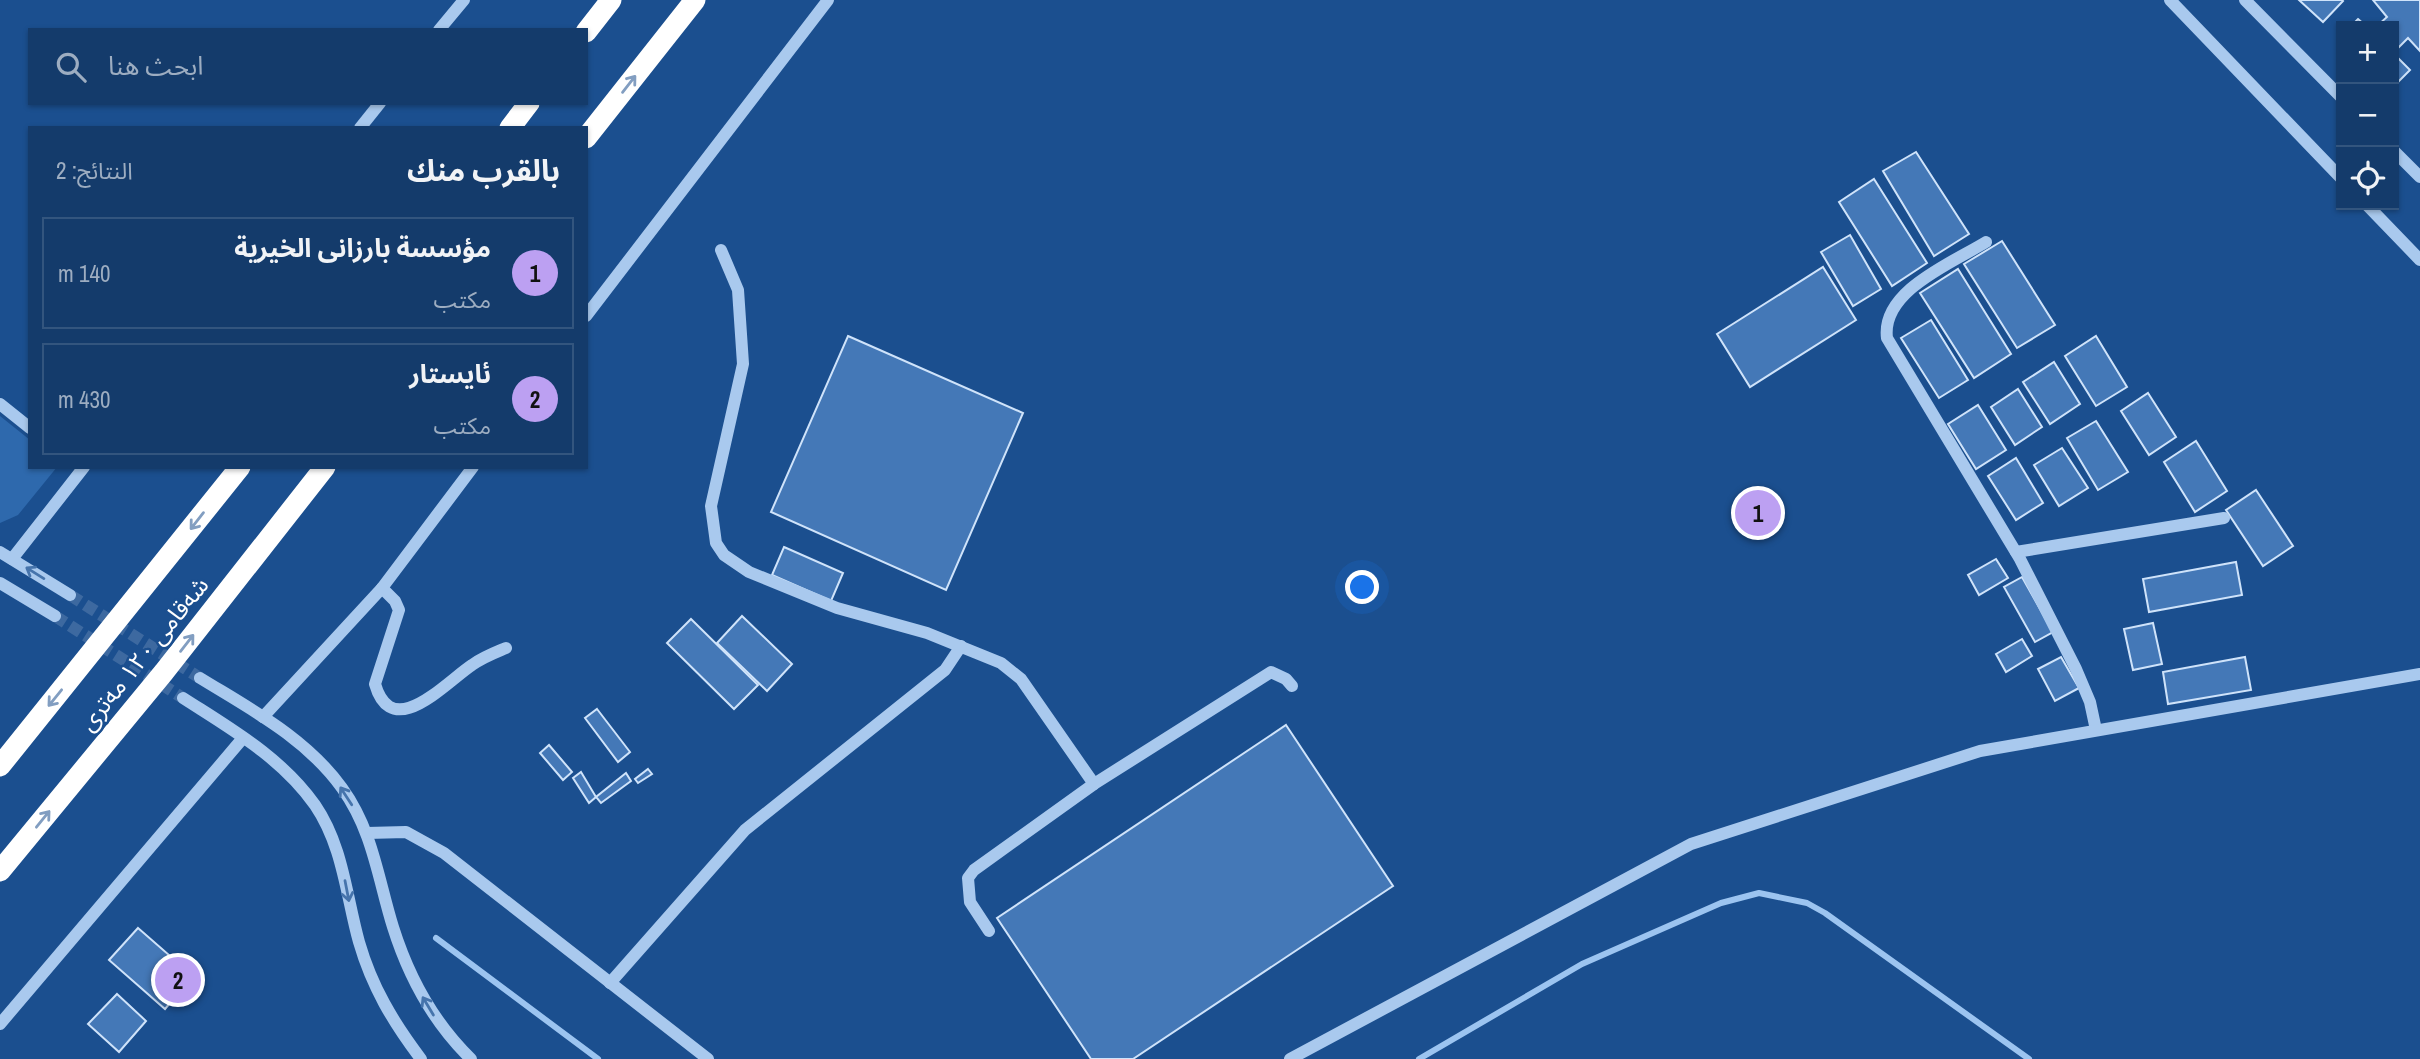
<!DOCTYPE html>
<html lang="ar">
<head>
<meta charset="utf-8">
<style>
	body { margin:0; font-family:"Archivo Narrow","Noto Sans Arabic",sans-serif; background:#214673; color:#f1f3f6; direction:rtl }
	.controls { position:absolute; right:21px; top:21px; display:grid; overflow:hidden; border-radius:0px; box-shadow:0 2px 5px #0004 }
	.controls button { width:63px; height:63px; display:grid; place-items:center; padding:0; border:0; border-bottom:2px solid #33557e; background:#143b6b; color:#f1f3f6; font:35px sans-serif }
	.you { position:absolute; left:1363px; top:588px; width:24px; height:24px; margin:-18px; border:5px solid #fff; border-radius:50%; background:#1a73e8; box-shadow:0 0 0 10px #1a73e833 }
	.badge { display:grid; place-items:center; width:46px; height:46px; border-radius:50%; background:#bca0f2; color:#111; font-size:23px; font-weight:700 }
	.pin { position:absolute; translate:-50% -50%; border:4px solid #fff; box-shadow:0 2px 7px #0006 }
	.list { margin:0; padding:0; list-style:none }
	h2 { display:flex; justify-content:space-between; align-items:center; height:91px; margin:0; padding:0 28px; font-size:30px }
	h2 small { font-size:23px; font-weight:400; color:#9dadc1 }
	.list li { display:grid; grid-template-columns:46px 1fr auto; gap:21px; align-items:center; box-sizing:border-box; height:112px; margin:0 14px 14px; padding:0 14px; border:2px solid #33557e; border-radius:0px }
	.list b { display:block; font-size:26px; white-space:nowrap }
	.list p { margin:0; font-size:23px; white-space:nowrap; color:#9dadc1 }
	.list em { font-size:23px; font-style:normal; color:#9dadc1 }
	.icon { flex:none; width:38px; height:38px; fill:none; stroke:currentColor; stroke-width:2; stroke-linecap:round; stroke-linejoin:round }
	.map { position:relative; flex:none; width:2420px; height:1059px; overflow:hidden; direction:ltr }
	.search { position:absolute; background:#143b6b; box-shadow:0 2px 5px #0004; left:28px; top:28px; width:560px; height:77px; display:flex; align-items:center; gap:18px; box-sizing:border-box; padding:0 24px; border-radius:0px; color:#9dadc1; font-size:26px }
	.panel { position:absolute; background:#143b6b; box-shadow:0 2px 5px #0004; left:28px; top:126px; width:560px; height:343px; border-radius:0px; direction:rtl }
	.map>svg:first-child { display:block }
	.green { fill:#2e69ad }
	.lines { fill:none; stroke-linecap:round; stroke-linejoin:round }
	.stream { stroke:#9cc4f0; stroke-width:6 }
	.building { fill:#4478b7; stroke:#cfe3fa; stroke-width:2 }
	.minor-tunnel { stroke:#3d69a0; stroke-width:12; stroke-dasharray:12 6; stroke-linecap:butt }
	.minor { stroke:#a9c9ee; stroke-width:12 }
	.highway { stroke:#fff; stroke-width:21 }
	.oneway { stroke:#829ec1 }
	.oneway2 { stroke:#4674ac }
	.labels { text-anchor:middle; stroke-width:5; stroke-linejoin:round; paint-order:stroke }
	.street-label { font-size:24px; fill:#fff; stroke:#1b4f8f }
</style>
</head>
<body>
<div class="map">
<svg width="2420" height="1059" viewBox="0 0 2420 1059">
	<rect width="100%" height="100%" fill="#1b4f8f"/>
	<path class="green" d="M 0,416 L 30,440 L 30,467 L 57,467 L 18,515 L 0,523 Z"/>
	<g class="lines">
		<g class="stream">
			<path d="M 436,938 L 598,1059"/>
			<path d="M 1419,1059 L 1582,964 L 1721,903 L 1759,893 L 1807,903 L 1825,913 L 2029,1059"/>
		</g>
	</g>
	<g class="building">
		<path d="M 2299,0 L 2342,0 L 2343,1 L 2323,22 Z"/>
		<path d="M 2373,0 L 2420,0 L 2420,51 L 2408,38 L 2394,52 L 2394,26 L 2377,26 L 2387,17 Z"/>
		<path d="M 2358,19 L 2366,26 L 2351,26 Z"/>
		<path d="M 2394,54 L 2410,70 L 2394,86 Z"/>
		<path d="M 1916,152 L 1969,234 L 1934,256 L 1883,171 Z"/>
		<path d="M 1874,179 L 1927,263 L 1892,286 L 1839,202 Z"/>
		<path d="M 1850,235 L 1881,289 L 1853,306 L 1821,252 Z"/>
		<path d="M 2002,241 L 2055,325 L 2017,348 L 1964,264 Z"/>
		<path d="M 1823,267 L 1856,320 L 1750,387 L 1717,334 Z"/>
		<path d="M 1958,269 L 2011,354 L 1974,378 L 1920,293 Z"/>
		<path d="M 1931,320 L 1968,380 L 1939,398 L 1901,338 Z"/>
		<path d="M 848,336 L 1023,413 L 946,590 L 771,512 Z"/>
		<path d="M 2096,336 L 2127,387 L 2096,406 L 2065,356 Z"/>
		<path d="M 2054,362 L 2080,404 L 2050,424 L 2023,382 Z"/>
		<path d="M 2018,389 L 2042,427 L 2015,445 L 1991,407 Z"/>
		<path d="M 2148,393 L 2176,437 L 2149,455 L 2121,411 Z"/>
		<path d="M 1978,405 L 2006,450 L 1976,469 L 1948,424 Z"/>
		<path d="M 2096,421 L 2128,472 L 2098,490 L 2067,438 Z"/>
		<path d="M 2196,441 L 2227,491 L 2195,512 L 2164,462 Z"/>
		<path d="M 2062,448 L 2088,488 L 2059,506 L 2034,465 Z"/>
		<path d="M 2016,458 L 2043,503 L 2016,520 L 1988,476 Z"/>
		<path d="M 2256,490 L 2293,546 L 2263,566 L 2226,510 Z"/>
		<path d="M 784,547 L 843,573 L 831,601 L 772,575 Z"/>
		<path d="M 1996,559 L 2008,578 L 1979,595 L 1968,575 Z"/>
		<path d="M 2236,562 L 2242,595 L 2149,612 L 2143,579 Z"/>
		<path d="M 2022,577 L 2053,632 L 2035,642 L 2004,587 Z"/>
		<path d="M 742,616 L 792,664 L 767,691 L 717,643 Z"/>
		<path d="M 691,619 L 758,685 L 734,709 L 667,643 Z"/>
		<path d="M 2153,623 L 2162,664 L 2133,670 L 2124,629 Z"/>
		<path d="M 2022,639 L 2032,656 L 2006,672 L 1996,654 Z"/>
		<path d="M 2061,657 L 2079,688 L 2055,701 L 2038,669 Z"/>
		<path d="M 2245,657 L 2251,690 L 2168,704 L 2163,672 Z"/>
		<path d="M 597,709 L 630,752 L 618,762 L 585,718 Z"/>
		<path d="M 1286,725 L 1393,886 L 1133,1059 L 1091,1059 L 997,918 Z"/>
		<path d="M 549,745 L 572,772 L 563,780 L 540,753 Z"/>
		<path d="M 648,769 L 652,774 L 638,783 L 635,779 Z"/>
		<path d="M 581,772 L 596,797 L 589,803 L 573,778 Z"/>
		<path d="M 626,773 L 631,781 L 601,803 L 596,797 Z"/>
		<path d="M 138,928 L 193,976 L 165,1009 L 109,960 Z"/>
		<path d="M 117,994 L 146,1021 L 119,1052 L 88,1024 Z"/>
	</g>
	<g class="lines">
		<g class="minor-tunnel">
			<path d="M 70,595 L 200,678"/>
			<path d="M 55,616 L 183,698"/>
		</g>
		<g class="minor">
			<path d="M 2170,0 L 2341,178"/>
			<path d="M 2245,0 L 2341,97"/>
			<path d="M 439,30 L 464,0"/>
			<path d="M 360,128 L 380,103"/>
			<path d="M 2394,151 L 2420,177"/>
			<path d="M 2367,205 L 2420,260"/>
			<path d="M 1986,242 C 1952,263 1881,291 1887,338 L 2020,559 L 2076,669 L 2090,702 L 2096,730"/>
			<path d="M 721,250 L 738,290 L 743,364 L 711,506 L 716,543 L 724,555 L 749,572 L 837,608 L 927,633 L 1001,663 L 1021,679 L 1094,784"/>
			<path d="M 586,316 L 828,0"/>
			<path d="M 0,404 L 30,428"/>
			<path d="M 0,552 L 70,595"/>
			<path d="M 2016,552 L 2224,518"/>
			<path d="M 12,559 L 84,467"/>
			<path d="M 0,583 L 55,616"/>
			<path d="M 382,588 L 395,601 L 399,610 L 375,684 C 392,743 445,683 472,665 C 483,657 494,653 506,648"/>
			<path d="M 200,678 C 252,710 306,738 342,788 C 373,831 378,879 393,927 C 409,978 433,1022 471,1059"/>
			<path d="M 183,698 C 231,729 281,757 315,805 C 343,846 346,895 359,942 C 372,987 393,1022 421,1059"/>
			<path d="M 263,717 L 382,588 L 473,467"/>
			<path d="M 367,833 L 406,832 L 444,853 L 708,1059"/>
			<path d="M 989,931 L 970,902 L 968,878 L 974,870 L 1094,784 L 1271,672 L 1286,679 L 1292,686"/>
			<path d="M 610,983 L 745,830 L 945,670 L 961,646"/>
			<path d="M 0,1024 L 243,738"/>
			<path d="M 1290,1059 L 1691,844 L 1980,751 L 2420,674"/>
		</g>
		<g class="highway">
			<path d="M 586,32 L 611,0"/>
			<path d="M 510,128 L 529,103"/>
			<path d="M 586,138 L 695,0"/>
			<path d="M 0,766 L 240,467"/>
			<path d="M 0,871 L 164,672 L 325,467"/>
		</g>
	</g>
	<defs><path id="oneway-shaft" d="M-6 0H5M1.5-3L5.5 0L1.5 3" fill="none" stroke-width="1.6" stroke-linecap="round" stroke-linejoin="round" transform="scale(1.75)"/></defs>
	<g class="oneway">
		<use href="#oneway-shaft" transform="translate(629 84) rotate(-52)"/>
		<use href="#oneway-shaft" transform="translate(197 521) rotate(128)"/>
		<use href="#oneway-shaft" transform="translate(187 643) rotate(-52)"/>
		<use href="#oneway-shaft" transform="translate(55 698) rotate(129)"/>
		<use href="#oneway-shaft" transform="translate(43 819) rotate(-51)"/>
	</g>
	<g class="oneway2">
		<use href="#oneway-shaft" transform="translate(35 573) rotate(-148)"/>
		<use href="#oneway-shaft" transform="translate(346 796) rotate(-123)"/>
		<use href="#oneway-shaft" transform="translate(347 891) rotate(79)"/>
		<use href="#oneway-shaft" transform="translate(428 1006) rotate(-121)"/>
	</g>
	<g class="labels">
		<g class="street-label">
			<text transform="translate(144 654) rotate(-51)" y="8">شەقامی ١٢٠ مەتری</text>
		</g>
	</g>
</svg>
<div class="controls">
<button>+</button>
<button>−</button>
<button><svg class="icon" aria-label="locate" viewBox="0 0 24 24"><circle cx="12" cy="12" r="6"/><path d="M12 2v4M12 18v4M2 12h4M18 12h4"/></svg></button>
</div>
<div class="you"></div>
<div class="pin badge" style="left:1758px;top:513px">1</div>
<div class="pin badge" style="left:178px;top:980px">2</div>
<div class="search"><svg class="icon" aria-label="search" viewBox="0 0 24 24"><circle cx="10" cy="10" r="6"/><path d="M15 15l6 6"/></svg>ابحث هنا</div>
<section class="panel">
<h2>بالقرب منك<small>النتائج: 2</small></h2>
<ul class="list">
<li><span class="badge">1</span><div><b>مؤسسة بارزانی الخیریة</b><p>مكتب</p></div><em>140 m</em></li>
<li><span class="badge">2</span><div><b>ئایستار</b><p>مكتب</p></div><em>430 m</em></li>
</ul>
</section>
</div>
</body>
</html>
